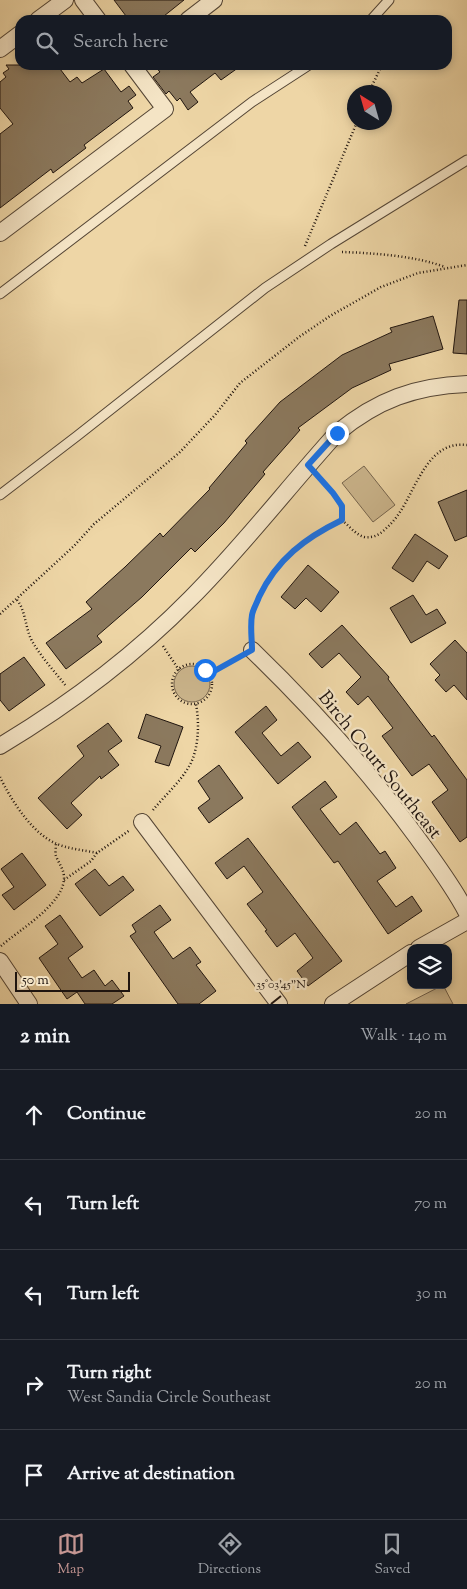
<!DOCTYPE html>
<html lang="en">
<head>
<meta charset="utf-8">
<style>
	body { margin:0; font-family:"Sorts Mill Goudy",serif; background:#20242c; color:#f1f3f6 }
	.controls { position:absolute; right:15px; bottom:15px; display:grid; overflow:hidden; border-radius:10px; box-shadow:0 2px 8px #0003 }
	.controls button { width:45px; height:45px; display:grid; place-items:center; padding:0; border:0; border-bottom:1px solid #363941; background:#171b24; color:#f1f3f6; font:25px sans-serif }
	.compass { position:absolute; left:347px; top:85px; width:45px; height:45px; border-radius:50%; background:#171b24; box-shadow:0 2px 8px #0003; rotate:323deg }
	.scale { position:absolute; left:15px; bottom:12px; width:115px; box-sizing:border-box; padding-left:5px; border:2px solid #20150f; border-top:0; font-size:14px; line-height:18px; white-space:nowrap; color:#20150f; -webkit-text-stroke:4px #f4e4c5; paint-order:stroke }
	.stop { position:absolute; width:15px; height:15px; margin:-11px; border:4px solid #1a73e8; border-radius:50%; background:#fff }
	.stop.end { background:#1a73e8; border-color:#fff; box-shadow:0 1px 5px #0008 }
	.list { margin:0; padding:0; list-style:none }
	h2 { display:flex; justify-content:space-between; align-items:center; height:65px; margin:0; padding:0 20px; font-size:21px }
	h2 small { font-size:16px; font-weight:400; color:#9ea1a6 }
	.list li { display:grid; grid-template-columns:32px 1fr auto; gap:15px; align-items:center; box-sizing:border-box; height:90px; padding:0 20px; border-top:1px solid #363941 }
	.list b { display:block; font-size:19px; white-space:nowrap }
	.list p { margin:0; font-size:16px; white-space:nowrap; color:#9ea1a6 }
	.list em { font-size:16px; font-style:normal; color:#9ea1a6 }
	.icon { flex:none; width:28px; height:28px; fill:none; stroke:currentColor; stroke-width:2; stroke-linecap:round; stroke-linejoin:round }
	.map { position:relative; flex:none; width:467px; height:1004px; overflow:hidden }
	.search { position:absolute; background:#171b24; box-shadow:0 2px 8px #0003; left:15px; right:15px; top:15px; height:55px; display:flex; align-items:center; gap:12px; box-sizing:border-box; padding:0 18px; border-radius:15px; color:#9ea1a6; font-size:19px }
	.sheet { height:515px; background:#171b24 }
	nav { display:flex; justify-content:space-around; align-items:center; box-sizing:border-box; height:70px; border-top:1px solid #363941; background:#171b24; font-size:14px; color:#9ea1a6 }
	nav a { display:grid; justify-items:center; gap:2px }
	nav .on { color:#c59692 }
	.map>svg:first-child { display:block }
	.green { fill:#cbb58c; stroke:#76654e }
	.building { fill:#8b795e; stroke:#20150f }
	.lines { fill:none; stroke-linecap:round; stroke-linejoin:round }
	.service-casing { stroke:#544535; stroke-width:11 }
	.minor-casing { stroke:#544535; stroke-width:18 }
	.path { stroke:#20150f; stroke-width:2.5; stroke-dasharray:1 2.5; stroke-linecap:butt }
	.service { stroke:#f4e4c5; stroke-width:9 }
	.minor { stroke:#f4e4c5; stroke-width:16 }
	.route { stroke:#1a73e8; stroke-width:6 }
	.ticks { fill:none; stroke:#20150f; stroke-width:2 }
	.labels { text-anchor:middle; stroke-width:4.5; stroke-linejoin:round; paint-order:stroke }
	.street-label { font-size:19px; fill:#20150f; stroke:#f4e4c5 }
	.ticks-label { font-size:12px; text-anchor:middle; fill:#20150f; stroke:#f4e4c5; stroke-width:4.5; stroke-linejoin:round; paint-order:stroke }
</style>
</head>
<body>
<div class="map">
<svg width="467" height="1004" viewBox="0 0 467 1004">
	<rect width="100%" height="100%" fill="#eed6a6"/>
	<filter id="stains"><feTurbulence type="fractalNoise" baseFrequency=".004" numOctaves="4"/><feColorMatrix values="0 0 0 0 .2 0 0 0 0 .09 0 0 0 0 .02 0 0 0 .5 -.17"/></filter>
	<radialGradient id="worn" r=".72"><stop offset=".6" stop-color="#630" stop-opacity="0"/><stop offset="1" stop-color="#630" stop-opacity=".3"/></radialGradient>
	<g class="green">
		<path d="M 364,466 L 395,505 L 373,522 L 342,483 Z"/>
		<circle cx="192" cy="684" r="18"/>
		<path d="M 443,985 L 453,1004 L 406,1004 Z"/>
	</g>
	<g class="building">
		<path d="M 114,0 L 184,0 L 159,20 L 129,20 Z"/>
		<path d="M 6,65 L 57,65 L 70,82 L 77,77 L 82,83 L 104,69 L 121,92 L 129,86 L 136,95 L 128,101 L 133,108 L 84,145 L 86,148 L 53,173 L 51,169 L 0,208 L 0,134 L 13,124 L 0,108 L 0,82 L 6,77 L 3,73 L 9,69 Z"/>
		<path d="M 154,65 L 242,65 L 221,80 L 215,73 L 190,92 L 198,102 L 188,110 L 180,98 L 177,101 L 169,91 L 166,94 L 153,77 L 160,72 Z"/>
		<path d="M 459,300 L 467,300 L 467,354 L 453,353 Z"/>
		<path d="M 433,316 L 443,349 L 389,364 L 391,370 L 352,388 L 298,428 L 300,430 L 263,472 L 265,474 L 224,523 L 195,552 L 191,548 L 142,597 L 97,636 L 102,642 L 66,669 L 46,643 L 92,609 L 86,602 L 125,567 L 160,533 L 163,537 L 210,489 L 209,488 L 247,443 L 245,441 L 280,402 L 342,355 L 392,332 L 390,328 Z"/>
		<path d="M 467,490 L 467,536 L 455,541 L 438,502 Z"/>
		<path d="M 415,534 L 448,556 L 439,569 L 427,561 L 413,582 L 392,568 Z"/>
		<path d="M 308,565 L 339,592 L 321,612 L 306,598 L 295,609 L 281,597 Z"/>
		<path d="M 413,595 L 426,615 L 437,609 L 446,623 L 411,643 L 390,608 Z"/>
		<path d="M 342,625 L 389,677 L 388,679 L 432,737 L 434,735 L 467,780 L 467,837 L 460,842 L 432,802 L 448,790 L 429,764 L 412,776 L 382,736 L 393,728 L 368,696 L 358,705 L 346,692 L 361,677 L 339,653 L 322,668 L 309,654 Z"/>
		<path d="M 455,640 L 467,653 L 467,700 L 454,685 L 446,692 L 435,680 L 440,675 L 430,664 Z"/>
		<path d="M 24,657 L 45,685 L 9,711 L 0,700 L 0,674 Z"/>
		<path d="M 266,706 L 277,720 L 262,733 L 281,756 L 298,742 L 311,757 L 278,784 L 235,732 Z"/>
		<path d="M 146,714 L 183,727 L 169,766 L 155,762 L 161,746 L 138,738 Z"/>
		<path d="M 108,723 L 122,741 L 108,751 L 119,765 L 101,779 L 100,776 L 71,803 L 82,815 L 67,829 L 38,798 L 84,756 L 77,746 Z"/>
		<path d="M 219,765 L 243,798 L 209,823 L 198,808 L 210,799 L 198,781 Z"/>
		<path d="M 325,781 L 337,797 L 320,809 L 340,835 L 356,822 L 380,854 L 385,851 L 396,868 L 377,881 L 396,907 L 412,896 L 422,911 L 388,934 L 338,861 L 334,863 L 292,807 Z"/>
		<path d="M 248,838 L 342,961 L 308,986 L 297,971 L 313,958 L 295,933 L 277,947 L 265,931 L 267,930 L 247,904 L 263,892 L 244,866 L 227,879 L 215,863 Z"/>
		<path d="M 22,853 L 46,885 L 14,910 L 2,895 L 14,887 L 1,869 Z"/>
		<path d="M 95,869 L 109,886 L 123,876 L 134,890 L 100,916 L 75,884 Z"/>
		<path d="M 160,905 L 171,920 L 154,932 L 173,959 L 190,947 L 201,962 L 196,965 L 216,991 L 199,1004 L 178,1004 L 130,936 L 136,932 L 132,925 Z"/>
		<path d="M 60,915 L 83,947 L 68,958 L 82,978 L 94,970 L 105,986 L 112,980 L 124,996 L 112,1004 L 85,1004 L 77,992 L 67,999 L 39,958 L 58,944 L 45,926 Z"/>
	</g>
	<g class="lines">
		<g class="service-casing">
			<g id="service">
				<path d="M 371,20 L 389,0"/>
				<path d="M 0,294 L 252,102 L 309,65"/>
				<path d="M 0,495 L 77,436 L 265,288 L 331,244 L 467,160"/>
			</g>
		</g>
		<g class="minor-casing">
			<g id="minor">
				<path d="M 83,0 L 98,20"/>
				<path d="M 38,20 L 65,0"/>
				<path d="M 188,20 L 214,0"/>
				<path d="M 0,49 L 20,34"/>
				<path d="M 0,233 L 165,109 L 132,65"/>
				<path d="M 252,650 C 312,708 367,769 416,836 C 434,861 453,886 467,913"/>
				<path d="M 0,746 C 70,704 134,656 191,598 C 243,546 288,487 337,433 C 377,400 415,386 467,384"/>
				<path d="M 142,822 L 279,1004"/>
				<path d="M 419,948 L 467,921"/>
				<path d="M 0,961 L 29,1004"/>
				<path d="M 333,1004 L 411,953"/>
			</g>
		</g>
		<g class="path">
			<path d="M 369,92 L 382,65"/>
			<path d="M 305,246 L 357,122"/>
			<path d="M 342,252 C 374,253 416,256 445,267"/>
			<path d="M 342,520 C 349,526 355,534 364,537 C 371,538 377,536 382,532 C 389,526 395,520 400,512 C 417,486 429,440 467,445"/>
			<path d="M 17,600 C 26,611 25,628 32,641 C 41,657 55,672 66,686"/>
			<path d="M 0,614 L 74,546 L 94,524 L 179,453 L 215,415 L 240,383 L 299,337 L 330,316 L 381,287 L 418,273 L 467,265"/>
			<path d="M 252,635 C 252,629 251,622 252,616 C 252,610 257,604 259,598 C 276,559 305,538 342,520 C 341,499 333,493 319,477"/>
			<path d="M 163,646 L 179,670"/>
			<circle cx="192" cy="684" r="20"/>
			<path d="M 209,674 L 238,658"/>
			<path d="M 0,777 C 11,800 32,833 55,843 C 67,849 84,850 97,853 L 130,830"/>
			<path d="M 153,810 C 166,794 186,777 193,758 C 199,741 199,721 196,704"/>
			<path d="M 64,880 L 91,861 L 97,853"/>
			<path d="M 1,946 C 19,930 64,904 64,878 C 64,869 59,864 56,856 C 55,853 56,848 56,844"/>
		</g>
		<use href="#service" class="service"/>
		<use href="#minor" class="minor"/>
	</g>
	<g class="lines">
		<path class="route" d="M 205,670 L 209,674 L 252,650 C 252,639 250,626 252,615 C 253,609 257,603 259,597 C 277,559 305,538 342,520 L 342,506 L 333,493 L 308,465 L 337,433"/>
	</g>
	<path class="ticks" d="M 271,1004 L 281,996"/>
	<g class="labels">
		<g class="street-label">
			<text transform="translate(381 764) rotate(51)" y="7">Birch Court Southeast</text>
		</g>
	</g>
	<g class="ticks-label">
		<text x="281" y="988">35°03'45"N</text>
	</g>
	<rect width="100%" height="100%" filter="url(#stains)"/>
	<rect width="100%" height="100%" fill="url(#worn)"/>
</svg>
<div class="controls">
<button><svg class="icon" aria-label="layers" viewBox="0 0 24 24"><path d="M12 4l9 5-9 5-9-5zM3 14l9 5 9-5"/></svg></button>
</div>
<svg class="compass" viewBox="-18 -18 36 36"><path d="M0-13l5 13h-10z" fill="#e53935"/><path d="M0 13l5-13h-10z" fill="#9ea1a6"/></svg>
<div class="scale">50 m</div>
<div class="stop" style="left:205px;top:670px"></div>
<div class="stop end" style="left:337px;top:433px"></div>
<div class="search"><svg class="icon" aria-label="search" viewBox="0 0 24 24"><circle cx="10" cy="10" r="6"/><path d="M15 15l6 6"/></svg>Search here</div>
</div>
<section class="sheet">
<h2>2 min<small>Walk · 140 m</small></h2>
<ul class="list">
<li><svg class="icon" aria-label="ahead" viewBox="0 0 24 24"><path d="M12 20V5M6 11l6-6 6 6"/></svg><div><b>Continue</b></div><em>20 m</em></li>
<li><svg class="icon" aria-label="left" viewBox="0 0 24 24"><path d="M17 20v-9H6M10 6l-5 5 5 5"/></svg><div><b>Turn left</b></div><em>70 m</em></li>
<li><svg class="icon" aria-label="left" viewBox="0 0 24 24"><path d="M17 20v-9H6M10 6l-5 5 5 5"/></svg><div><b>Turn left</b></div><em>30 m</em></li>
<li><svg class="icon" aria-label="right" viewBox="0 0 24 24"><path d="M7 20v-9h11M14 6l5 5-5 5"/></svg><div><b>Turn right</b><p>West Sandia Circle Southeast</p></div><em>20 m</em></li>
<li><svg class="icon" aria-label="arrive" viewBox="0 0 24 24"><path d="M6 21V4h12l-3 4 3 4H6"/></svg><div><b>Arrive at destination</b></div></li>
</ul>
</section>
<nav>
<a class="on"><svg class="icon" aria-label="map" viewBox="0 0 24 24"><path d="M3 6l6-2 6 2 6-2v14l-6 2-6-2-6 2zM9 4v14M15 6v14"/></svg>Map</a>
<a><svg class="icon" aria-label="directions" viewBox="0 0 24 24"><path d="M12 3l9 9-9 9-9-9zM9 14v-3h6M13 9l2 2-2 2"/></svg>Directions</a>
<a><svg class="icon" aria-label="saved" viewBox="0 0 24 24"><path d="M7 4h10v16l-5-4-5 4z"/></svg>Saved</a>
</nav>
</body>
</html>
